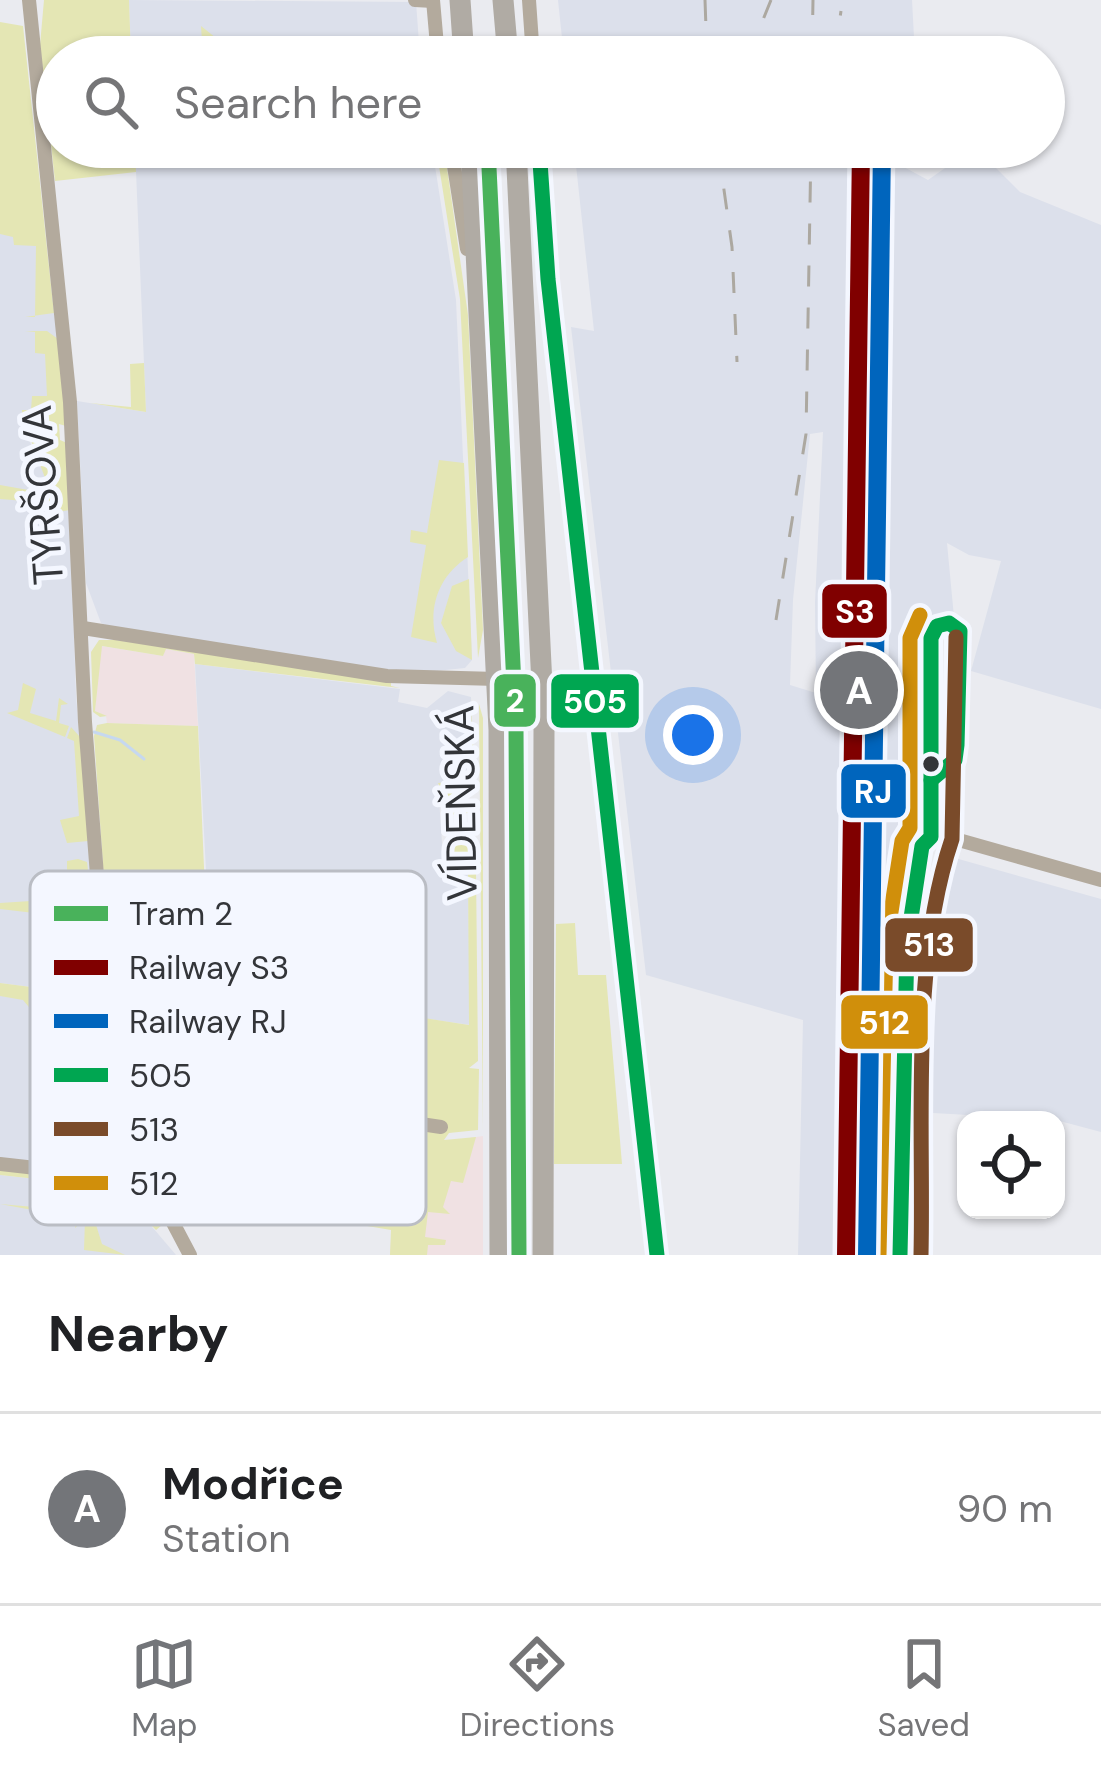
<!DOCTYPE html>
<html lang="en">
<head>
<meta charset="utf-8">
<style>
	body { margin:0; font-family:"DM Sans",sans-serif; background:#f6f6f6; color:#202124 }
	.controls { position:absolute; right:36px; bottom:36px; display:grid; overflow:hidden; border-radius:24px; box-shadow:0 3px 9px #0004 }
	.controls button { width:108px; height:108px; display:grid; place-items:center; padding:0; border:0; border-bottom:3px solid #e0e0e0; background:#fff; color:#202124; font:60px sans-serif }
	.you { position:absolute; left:693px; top:735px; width:42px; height:42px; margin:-30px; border:9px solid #fff; border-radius:50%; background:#1a73e8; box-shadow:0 0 0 18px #1a73e833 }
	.badge { display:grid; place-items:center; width:78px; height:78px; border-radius:50%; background:#737579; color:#fff; font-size:39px; font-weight:700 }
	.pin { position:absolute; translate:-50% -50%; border:6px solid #fff; box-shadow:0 3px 12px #0006 }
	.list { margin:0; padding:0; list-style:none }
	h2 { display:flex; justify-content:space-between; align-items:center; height:156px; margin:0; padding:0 48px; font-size:51px }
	h2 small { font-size:39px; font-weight:400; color:#757577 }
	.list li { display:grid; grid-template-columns:78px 1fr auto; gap:36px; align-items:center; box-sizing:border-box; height:192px; padding:0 48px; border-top:3px solid #e0e0e0 }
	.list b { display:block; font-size:45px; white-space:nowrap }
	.list p { margin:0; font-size:39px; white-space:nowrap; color:#757577 }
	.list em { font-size:39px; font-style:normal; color:#757577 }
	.icon { flex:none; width:66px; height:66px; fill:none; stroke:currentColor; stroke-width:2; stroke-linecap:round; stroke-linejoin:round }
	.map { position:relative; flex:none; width:1101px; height:1255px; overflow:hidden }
	.search { position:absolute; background:#fff; box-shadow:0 3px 9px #0004; left:36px; right:36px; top:36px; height:132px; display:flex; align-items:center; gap:30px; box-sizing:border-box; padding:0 42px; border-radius:66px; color:#757577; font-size:45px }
	.sheet { height:348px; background:#fff }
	nav { display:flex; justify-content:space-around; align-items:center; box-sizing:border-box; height:168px; border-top:3px solid #e0e0e0; background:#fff; font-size:33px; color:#757577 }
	nav a { display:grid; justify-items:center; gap:6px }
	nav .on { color:#737579 }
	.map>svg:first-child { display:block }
	.commercial { fill:#f0e1e3 }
	.built { fill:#dce0eb; fill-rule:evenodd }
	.green { fill:#e4e6b4 }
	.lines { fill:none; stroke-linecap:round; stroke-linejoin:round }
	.stream { stroke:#c6d8ef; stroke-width:3 }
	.minor { stroke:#b3aa9d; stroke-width:14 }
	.highway { stroke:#b0aba4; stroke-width:21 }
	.rail { stroke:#aca8a0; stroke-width:3; stroke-dasharray:21 21; stroke-linecap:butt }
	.bus-1-casing { stroke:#f4f7ff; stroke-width:24 }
	.bus-2-casing { stroke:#f4f7ff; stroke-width:24 }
	.bus-3-casing { stroke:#f4f7ff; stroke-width:24 }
	.bus-1 { stroke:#00a651; stroke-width:15 }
	.bus-2 { stroke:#7a4b2a; stroke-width:15 }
	.bus-3 { stroke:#d08f0b; stroke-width:15 }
	.rail-1-casing { stroke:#f4f7ff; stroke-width:27 }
	.rail-2-casing { stroke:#f4f7ff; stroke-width:27 }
	.rail-1 { stroke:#800000; stroke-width:18 }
	.rail-2 { stroke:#0065bd; stroke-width:18 }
	.tram-1-casing { stroke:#f4f7ff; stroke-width:24 }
	.tram-1 { stroke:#49b25b; stroke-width:15 }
	.bus-dot { fill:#333539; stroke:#f4f7ff; stroke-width:4.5 }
	.labels { text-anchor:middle; stroke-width:10; stroke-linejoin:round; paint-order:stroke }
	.street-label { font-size:42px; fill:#333539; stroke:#f4f7ff }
	.key { fill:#f4f7ff; stroke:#babdc4; stroke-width:3 }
	.key-label { font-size:33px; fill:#333539 }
	.line-badge { stroke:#f4f7ff; stroke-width:4.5 }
	.badge-label { font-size:33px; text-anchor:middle; font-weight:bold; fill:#fff }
</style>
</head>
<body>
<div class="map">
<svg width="1101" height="1255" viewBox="0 0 1101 1255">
	<rect width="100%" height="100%" fill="#eaebf0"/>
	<g class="commercial">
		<path d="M 101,646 L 163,656 L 165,649 L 194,654 L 198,726 L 107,723 L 106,716 L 95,711 Z"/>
		<path d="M 483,1136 L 483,1255 L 390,1255 L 392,1230 L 443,1142 Z"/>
	</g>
	<g class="built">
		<path d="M 129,0 L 416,2 L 420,57 L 131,57 Z"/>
		<path d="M 558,0 L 912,0 L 915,57 L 564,57 Z"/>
		<path d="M 135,147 L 432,147 L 456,300 L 472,660 L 465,668 L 405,674 L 120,632 L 101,623 L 86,583 L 77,401 L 146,412 Z"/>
		<path d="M 574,147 L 904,147 L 902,166 L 928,180 L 975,147 L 1020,192 L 1101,225 L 1101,709 L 971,671 L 1001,561 L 969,555 L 947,543 L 954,617 L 926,620 L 926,761 L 905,910 L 891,934 L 888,1255 L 798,1255 L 803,1020 L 646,975 L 571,327 L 594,331 ZM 823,432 L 815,603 L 816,693 L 790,685 L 793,600 L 810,434 Z"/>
		<path d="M 0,234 L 42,238 L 61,346 L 54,420 L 26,433 L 51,489 L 70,510 L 76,696 L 103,1001 L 94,995 L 0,983 Z"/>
		<path d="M 195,664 L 400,689 L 398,702 L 427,708 L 448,691 L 471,697 L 473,782 L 438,784 L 444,872 L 468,871 L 470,1025 L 144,978 L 144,953 L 210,945 Z"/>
		<path d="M 955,858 L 1101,899 L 1101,1132 L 1056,1120 L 915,1112 L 917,929 L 947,889 Z"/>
		<path d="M 0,993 L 106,1007 L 127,1077 L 142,1172 L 138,1175 L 0,1160 Z"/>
		<path d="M 0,1175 L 119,1188 L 176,1255 L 0,1255 Z"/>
	</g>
	<g class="green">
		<path d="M 44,0 L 129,0 L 131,57 L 57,57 L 57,147 L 135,147 L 136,172 L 55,181 L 40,45 Z"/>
		<path d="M 0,22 L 23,26 L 54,313 L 25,317 L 35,317 L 36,246 L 14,245 L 13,237 L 0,234 Z"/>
		<path d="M 201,26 L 221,42 L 326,57 L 252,52 L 203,57 Z"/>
		<path d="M 436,147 L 444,147 L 468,315 L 483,630 L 478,658 L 460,299 Z"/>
		<path d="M 25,331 L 47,331 L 58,339 L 66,426 L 59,424 L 60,440 L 67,443 L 70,510 L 51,513 L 50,503 L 0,499 L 0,485 L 51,494 L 22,416 L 22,410 L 31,410 L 32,396 L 47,396 L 45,354 L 35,353 L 35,332 Z"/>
		<path d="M 144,363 L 146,412 L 90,403 L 131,407 L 130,364 Z"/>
		<path d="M 439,460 L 464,463 L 468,557 C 438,576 427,609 437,643 L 411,637 L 426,545 L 410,542 L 411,530 L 427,533 Z"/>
		<path d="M 469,579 L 472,660 L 456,651 L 441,623 L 452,586 Z"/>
		<path d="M 99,640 L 116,640 L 391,681 L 391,686 L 400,688 L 195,664 L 194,654 L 166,649 L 163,656 L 102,646 L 95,711 L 107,716 L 100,717 L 93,712 L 91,652 Z"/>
		<path d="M 23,683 L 36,689 L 30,713 L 56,721 L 59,698 L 68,704 L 61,705 L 59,723 L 69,726 L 65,737 L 7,713 L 18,710 Z"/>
		<path d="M 471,697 L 475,787 L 467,791 L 468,813 L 452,815 L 438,783 L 473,781 Z"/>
		<path d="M 479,704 L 483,718 L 483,1132 Z"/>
		<path d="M 107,723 L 198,726 L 208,962 L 125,949 L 108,936 L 94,736 L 97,725 Z"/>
		<path d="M 71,727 L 80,737 L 88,841 L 67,843 L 60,820 L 79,816 L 74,741 L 67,738 Z"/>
		<path d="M 468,840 L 469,864 L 476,870 L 478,1061 L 469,1068 L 479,1069 L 478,1130 L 449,1133 L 444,1140 L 476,1137 L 463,1183 L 451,1181 L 443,1207 L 450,1214 L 428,1212 L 425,1237 L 446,1240 L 445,1245 L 428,1245 L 427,1255 L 390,1255 L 391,1230 L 189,1196 L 166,1203 L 145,1104 L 183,1095 L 422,1135 L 425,1130 L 384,1118 L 384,1111 L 379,1117 L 204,1087 L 197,1081 L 221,1085 L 232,1017 L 196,1007 L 199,983 L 469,1025 L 468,872 L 446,872 L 454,841 Z"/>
		<path d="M 78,859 L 87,862 L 95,928 L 83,926 L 81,904 L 77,918 L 0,909 L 0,903 L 77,898 L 82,903 L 78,871 L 77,878 L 67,875 L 67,861 Z"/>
		<path d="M 575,923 L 578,975 L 606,975 L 622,1164 L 554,1164 L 556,924 Z"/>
		<path d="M 0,983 L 94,995 L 106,1007 L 36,999 L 41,1047 L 95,1043 L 98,1031 L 110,1024 L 127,1077 L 45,1076 L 53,1153 L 64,1154 L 63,1167 L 50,1164 L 46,1157 L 33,1012 L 23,1000 L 0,996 Z"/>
		<path d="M 0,1168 L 138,1185 L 148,1193 L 162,1225 L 156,1230 L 126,1200 L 100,1191 L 100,1186 L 0,1175 Z"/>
		<path d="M 0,1204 L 92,1212 L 102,1244 L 125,1255 L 84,1250 L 85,1219 L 75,1228 L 76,1218 Z"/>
	</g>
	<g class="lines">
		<path class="stream" d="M 94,732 L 120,740 L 144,759"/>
		<g class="minor">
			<path d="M 29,0 L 70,402 L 85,722 L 106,990 L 134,1076 L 151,1181 L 190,1255"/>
			<path d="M 415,0 L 433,1"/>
			<path d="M 433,0 L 438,57"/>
			<path d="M 529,0 L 533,57"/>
			<path d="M 451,147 L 467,249"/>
			<path d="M 539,147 L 548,279 L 657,1255"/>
			<path d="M 83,628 L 387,676 L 497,679"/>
			<path d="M 137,1094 L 192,1090 L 441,1127"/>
			<path d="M 0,1164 L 151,1181"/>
			<path d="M 900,1255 L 907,944 L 922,846 L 931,837 L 948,837 L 1101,880"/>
		</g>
		<g class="highway">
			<path d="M 460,0 L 464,57"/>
			<path d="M 503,0 L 508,57"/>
			<path d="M 471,147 L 499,730 L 500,1255"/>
			<path d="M 516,147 L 544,727 L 543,1255"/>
		</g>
		<g class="rail">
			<path d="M 705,0 L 707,57"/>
			<path d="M 748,57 L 771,0"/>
			<path d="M 812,57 L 813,0"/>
			<path d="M 834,57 L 841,11"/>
			<path d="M 718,147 L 732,247 L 737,362"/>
			<path d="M 776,620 L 806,434 L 811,147"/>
		</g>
		<g class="bus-1-casing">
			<g id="bus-1">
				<path d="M 539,147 L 548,279 L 657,1255"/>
				<path d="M 949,623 L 960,631 L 957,745 L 955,760 L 931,780 L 931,638 L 937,626 Z"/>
				<path d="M 900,1255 L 907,944 L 922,846 L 931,837 L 931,780"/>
			</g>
		</g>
		<g class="bus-2-casing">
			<path id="bus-2" d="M 921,1255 C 924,1122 910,963 952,839 L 956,637"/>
		</g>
		<g class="bus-3-casing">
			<path id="bus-3" d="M 879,1255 L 886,944 L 902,841 L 910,828 L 910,638 L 920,615"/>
		</g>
		<use href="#bus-1" class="bus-1"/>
		<use href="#bus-2" class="bus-2"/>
		<use href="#bus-3" class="bus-3"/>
		<g class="rail-1-casing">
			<path id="rail-1" d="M 846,1255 L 861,147"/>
		</g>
		<g class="rail-2-casing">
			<path id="rail-2" d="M 867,1255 L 882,147"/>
		</g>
		<use href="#rail-1" class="rail-1"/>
		<use href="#rail-2" class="rail-2"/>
		<g class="tram-1-casing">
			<path id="tram-1" d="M 488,147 L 516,727 L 519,1255"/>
		</g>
		<use href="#tram-1" class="tram-1"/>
	</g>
	<circle class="bus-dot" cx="931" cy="764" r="10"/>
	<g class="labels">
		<g class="street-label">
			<text transform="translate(42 495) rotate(-94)" y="15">TYRŠOVA</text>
			<text transform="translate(460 803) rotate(-91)" y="15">VÍDEŇSKÁ</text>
		</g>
	</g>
	<rect x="30" y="871" width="396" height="354" rx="18" class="key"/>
	<rect x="54" y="906" width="54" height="15" fill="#49b25b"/>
	<rect x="54" y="960" width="54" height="15" fill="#800000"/>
	<rect x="54" y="1014" width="54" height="14" fill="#0065bd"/>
	<rect x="54" y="1068" width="54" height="14" fill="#00a651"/>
	<rect x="54" y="1122" width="54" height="14" fill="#7a4b2a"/>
	<rect x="54" y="1176" width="54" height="14" fill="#d08f0b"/>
	<g class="key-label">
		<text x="129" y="925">Tram 2</text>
		<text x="129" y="979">Railway S3</text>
		<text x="129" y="1033">Railway RJ</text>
		<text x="129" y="1087">505</text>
		<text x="129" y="1141">513</text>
		<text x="129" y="1195">512</text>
	</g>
	<g class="line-badge">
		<rect x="820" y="582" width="69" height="58" rx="12" fill="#800000"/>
		<rect x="492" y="672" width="46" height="57" rx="12" fill="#49b25b"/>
		<rect x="549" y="672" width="92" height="58" rx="12" fill="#00a651"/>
		<rect x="839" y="762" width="69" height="58" rx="12" fill="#0065bd"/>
		<rect x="883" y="916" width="92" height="58" rx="12" fill="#7a4b2a"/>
		<rect x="839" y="993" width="91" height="58" rx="12" fill="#d08f0b"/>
	</g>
	<g class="badge-label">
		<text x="855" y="623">S3</text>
		<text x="515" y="712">2</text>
		<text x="595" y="713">505</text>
		<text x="873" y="803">RJ</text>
		<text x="929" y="956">513</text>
		<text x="884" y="1034">512</text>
	</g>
</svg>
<div class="controls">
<button><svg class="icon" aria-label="locate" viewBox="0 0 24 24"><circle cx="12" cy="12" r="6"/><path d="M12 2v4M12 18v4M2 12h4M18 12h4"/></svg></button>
</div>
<div class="you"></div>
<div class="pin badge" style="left:859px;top:690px">A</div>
<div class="search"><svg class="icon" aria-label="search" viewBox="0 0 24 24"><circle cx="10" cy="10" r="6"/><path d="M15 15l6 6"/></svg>Search here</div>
</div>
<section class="sheet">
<h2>Nearby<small></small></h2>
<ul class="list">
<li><span class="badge">A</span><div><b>Modřice</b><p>Station</p></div><em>90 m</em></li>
</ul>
</section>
<nav>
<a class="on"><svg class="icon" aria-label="map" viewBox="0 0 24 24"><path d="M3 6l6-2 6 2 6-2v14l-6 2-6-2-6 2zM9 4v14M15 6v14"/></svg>Map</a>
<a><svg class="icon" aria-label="directions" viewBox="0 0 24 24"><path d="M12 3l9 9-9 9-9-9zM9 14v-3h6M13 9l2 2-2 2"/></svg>Directions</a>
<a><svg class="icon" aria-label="saved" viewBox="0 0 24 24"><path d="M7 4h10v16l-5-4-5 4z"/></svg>Saved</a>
</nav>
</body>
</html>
